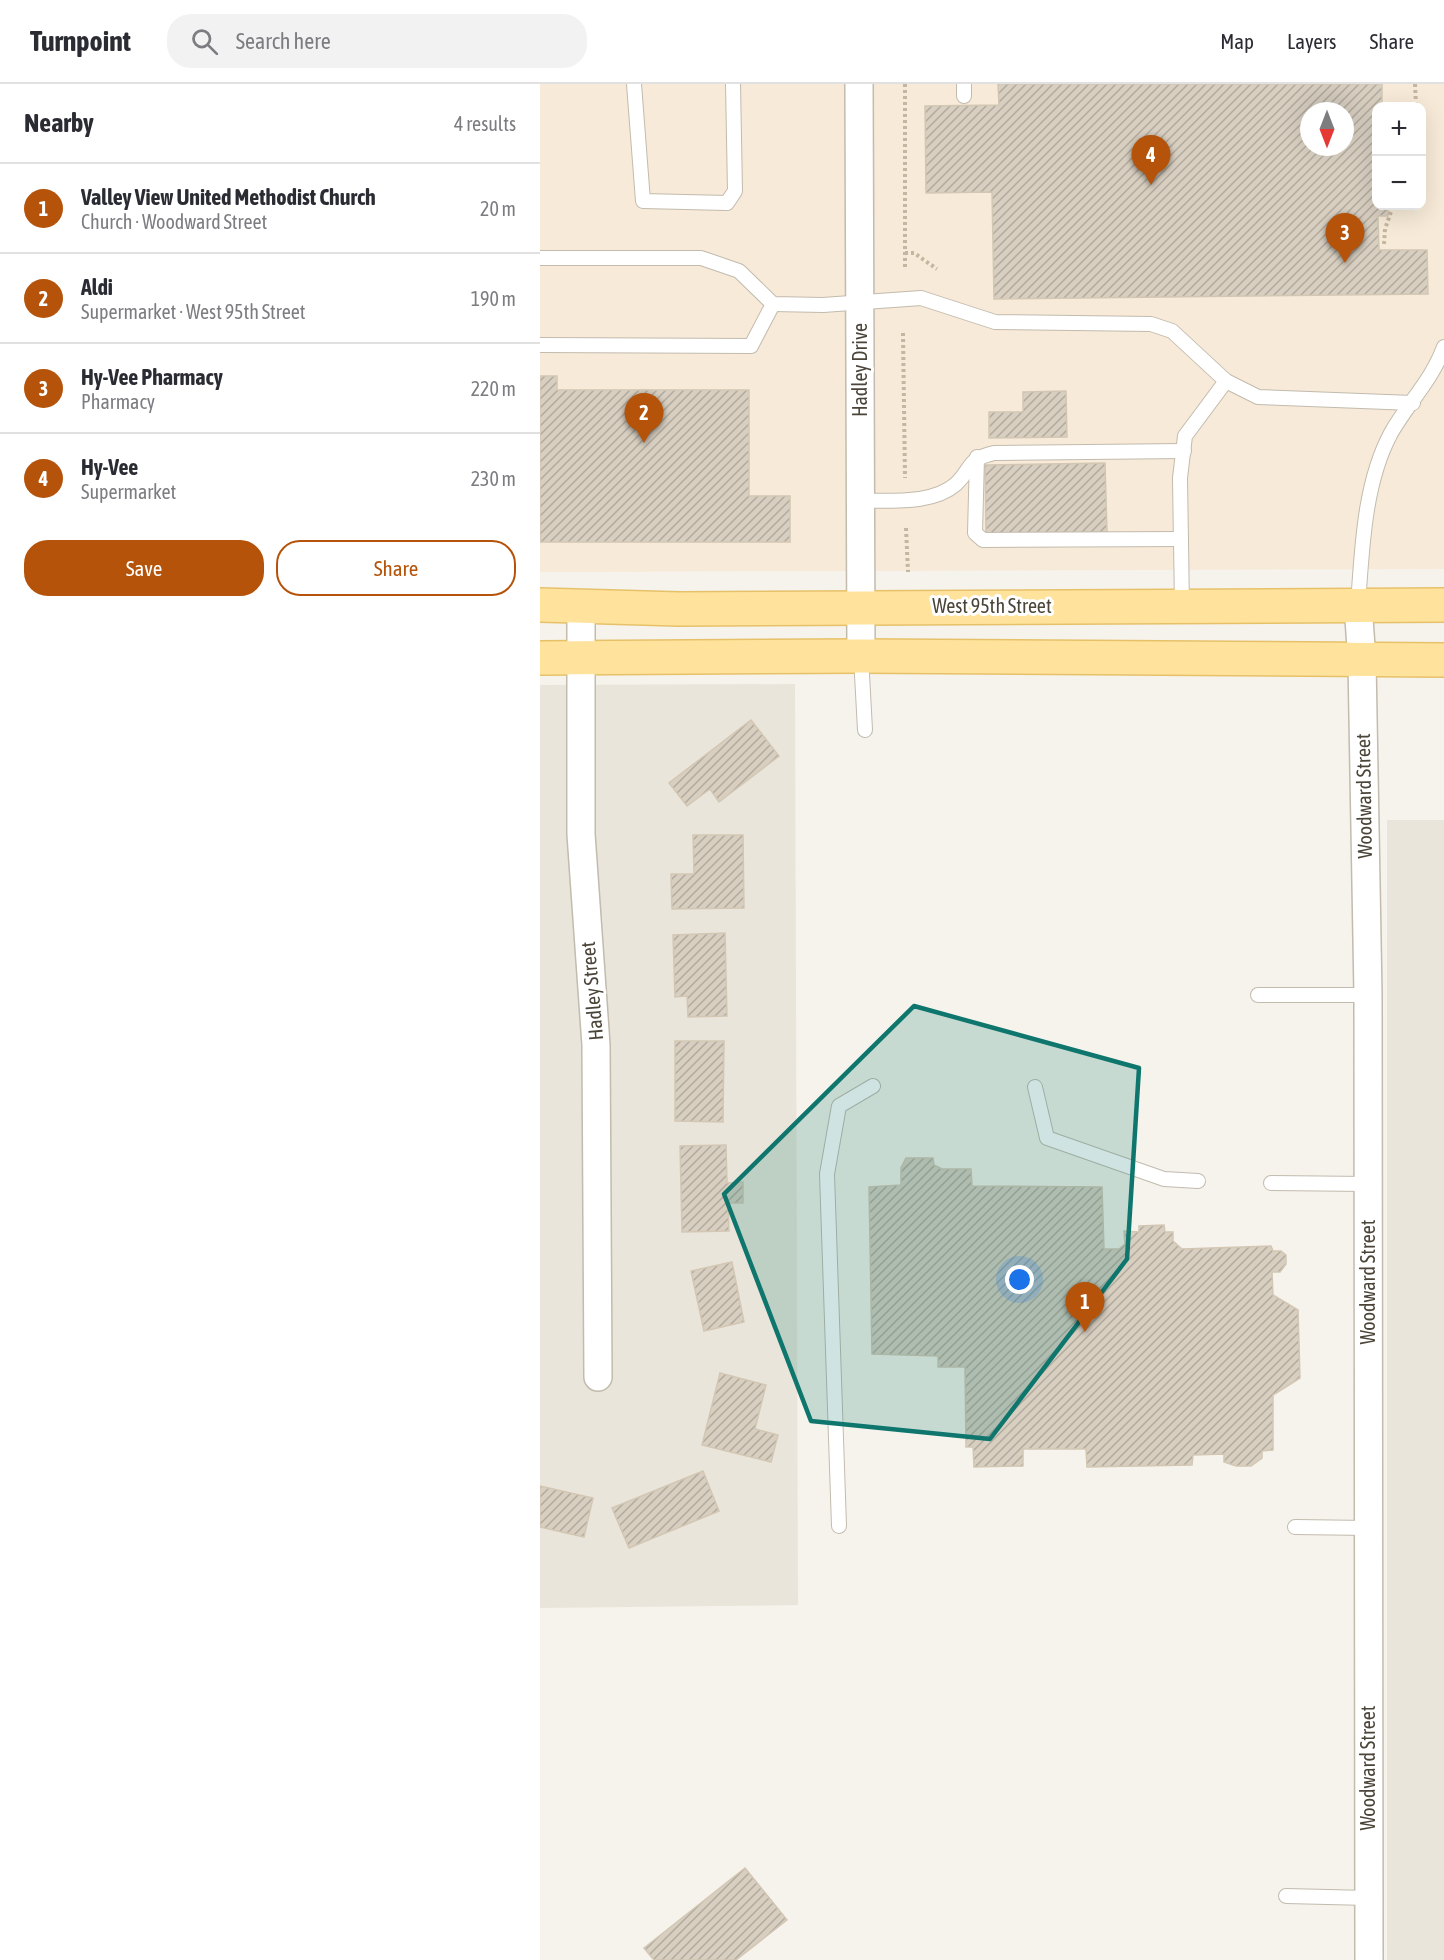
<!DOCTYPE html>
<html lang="en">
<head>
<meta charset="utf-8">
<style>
	body { margin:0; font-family:"Asap Condensed",sans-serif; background:#f2f2f3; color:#2b2b33 }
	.controls { position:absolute; right:18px; top:18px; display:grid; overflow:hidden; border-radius:12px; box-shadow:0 6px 24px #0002 }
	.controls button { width:54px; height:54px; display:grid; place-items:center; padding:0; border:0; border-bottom:2px solid #e1e1e2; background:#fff; color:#2b2b33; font:30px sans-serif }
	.compass { position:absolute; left:760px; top:18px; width:54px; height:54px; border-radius:50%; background:#fff; box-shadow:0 6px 24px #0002; rotate:180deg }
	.you { position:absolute; left:480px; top:1196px; width:21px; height:21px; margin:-15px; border:4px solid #fff; border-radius:50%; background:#1a73e8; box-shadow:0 0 0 9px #1a73e833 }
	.badge { display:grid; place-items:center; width:39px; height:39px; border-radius:50%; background:#b45309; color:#fff; font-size:20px; font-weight:700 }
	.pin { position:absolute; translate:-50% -50px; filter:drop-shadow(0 2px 3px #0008) }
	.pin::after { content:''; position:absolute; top:32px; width:21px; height:18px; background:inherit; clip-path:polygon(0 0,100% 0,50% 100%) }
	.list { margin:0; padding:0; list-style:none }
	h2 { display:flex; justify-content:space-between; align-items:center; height:78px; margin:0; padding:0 24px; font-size:26px }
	h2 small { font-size:20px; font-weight:400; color:#7c7c81 }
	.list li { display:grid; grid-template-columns:39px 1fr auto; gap:18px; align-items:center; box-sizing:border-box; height:90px; padding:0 24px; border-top:2px solid #e1e1e2 }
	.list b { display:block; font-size:22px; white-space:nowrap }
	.list p { margin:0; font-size:20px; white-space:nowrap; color:#7c7c81 }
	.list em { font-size:20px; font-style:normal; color:#7c7c81 }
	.actions { display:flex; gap:12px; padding:18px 24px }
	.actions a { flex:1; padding:14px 0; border:2px solid #b45309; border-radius:24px; text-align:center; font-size:21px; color:#b45309 }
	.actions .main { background:#b45309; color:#fff }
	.icon { flex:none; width:33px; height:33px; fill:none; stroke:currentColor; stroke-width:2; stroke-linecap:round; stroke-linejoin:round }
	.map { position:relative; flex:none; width:904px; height:1876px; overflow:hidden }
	header { display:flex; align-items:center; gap:36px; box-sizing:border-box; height:84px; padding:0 30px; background:#fff; border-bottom:2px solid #e1e1e2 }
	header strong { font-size:28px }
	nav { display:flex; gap:33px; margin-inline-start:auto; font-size:21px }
	.search { width:420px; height:54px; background:#f2f2f3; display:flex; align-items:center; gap:15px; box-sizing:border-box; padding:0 21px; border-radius:24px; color:#7c7c81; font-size:22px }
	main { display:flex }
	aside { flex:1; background:#fff }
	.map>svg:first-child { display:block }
	.residential { fill:#eae5da }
	.commercial { fill:#f7ead8; fill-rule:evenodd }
	.building { fill:url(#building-hatch); stroke:#d3c7b4; stroke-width:1.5; fill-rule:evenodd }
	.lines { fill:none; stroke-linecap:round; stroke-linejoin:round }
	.lane-casing { stroke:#c2bbae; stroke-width:16 }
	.street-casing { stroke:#c2bbae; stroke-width:30 }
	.primary-casing { stroke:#e6c16a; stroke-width:36 }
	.path { stroke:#c4b79f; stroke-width:4; stroke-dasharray:3 3; stroke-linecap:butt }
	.lane { stroke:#fff; stroke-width:14 }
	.street { stroke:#fff; stroke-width:27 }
	.primary { stroke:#ffe39c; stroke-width:33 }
	.marked { fill:#0f766e; fill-opacity:0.2; stroke:#0f766e; stroke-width:4.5; stroke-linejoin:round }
	.labels { text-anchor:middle; stroke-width:6; stroke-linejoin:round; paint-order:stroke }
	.street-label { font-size:20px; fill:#4b4439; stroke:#fff }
</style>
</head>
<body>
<header>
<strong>Turnpoint</strong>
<div class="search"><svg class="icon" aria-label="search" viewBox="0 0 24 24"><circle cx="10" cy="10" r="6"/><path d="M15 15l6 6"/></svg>Search here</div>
<nav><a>Map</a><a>Layers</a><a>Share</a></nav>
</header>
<main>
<aside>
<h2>Nearby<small>4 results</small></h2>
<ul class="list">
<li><span class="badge">1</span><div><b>Valley View United Methodist Church</b><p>Church · Woodward Street</p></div><em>20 m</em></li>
<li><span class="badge">2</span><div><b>Aldi</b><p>Supermarket · West 95th Street</p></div><em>190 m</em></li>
<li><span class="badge">3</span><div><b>Hy-Vee Pharmacy</b><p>Pharmacy</p></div><em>220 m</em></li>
<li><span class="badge">4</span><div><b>Hy-Vee</b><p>Supermarket</p></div><em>230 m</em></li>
</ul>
<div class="actions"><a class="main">Save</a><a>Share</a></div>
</aside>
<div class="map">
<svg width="904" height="1876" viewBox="0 0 904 1876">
	<defs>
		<pattern id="building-hatch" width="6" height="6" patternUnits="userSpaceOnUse" patternTransform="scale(1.5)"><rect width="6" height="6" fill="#d8cfc1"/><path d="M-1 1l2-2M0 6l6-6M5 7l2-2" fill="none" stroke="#b1aa9e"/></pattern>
	</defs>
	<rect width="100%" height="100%" fill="#f6f3ec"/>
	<g class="residential">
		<path d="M 255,600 L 258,1521 L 0,1524 L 0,601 Z"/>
		<rect x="847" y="736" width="57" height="1140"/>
	</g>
	<path class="commercial" d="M 0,0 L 904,0 L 904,485 L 0,488 ZM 836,22 L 882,22 L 882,122 L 836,122 ZM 769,27 L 805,27 L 805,63 L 769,63 Z"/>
	<g class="building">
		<path d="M 458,0 L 842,0 L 842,22 L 836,22 L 835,34 L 836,122 L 848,122 L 848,132 L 838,132 L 839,166 L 887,166 L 888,210 L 454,215 L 452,108 L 386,109 L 385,22 L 459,21 ZM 769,27 L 805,27 L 805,63 L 769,63 Z"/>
		<path d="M 0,292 L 17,292 L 17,306 L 209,306 L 209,412 L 250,412 L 250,458 L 0,458 Z"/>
		<path d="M 526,307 L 527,353 L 449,354 L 449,328 L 483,328 L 483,308 Z"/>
		<path d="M 565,379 L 567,448 L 446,449 L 445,381 Z"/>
		<path d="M 211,636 L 239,672 L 179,718 L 170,705 L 147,722 L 129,699 Z"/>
		<path d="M 153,751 L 203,751 L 204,824 L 132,825 L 131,790 L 154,790 Z"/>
		<path d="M 185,849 L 187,932 L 148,933 L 147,912 L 135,913 L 133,851 Z"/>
		<path d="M 135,957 L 184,957 L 183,1038 L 135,1037 Z"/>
		<path d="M 186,1061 L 187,1099 L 203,1098 L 203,1119 L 188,1119 L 189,1147 L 142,1148 L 140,1062 Z"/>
		<path d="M 366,1074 L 393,1074 L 394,1081 L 402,1085 L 431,1085 L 432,1102 L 562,1103 L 564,1165 L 579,1165 L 585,1160 L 584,1147 L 599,1148 L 599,1142 L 624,1141 L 625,1148 L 633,1148 L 633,1157 L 642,1165 L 731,1162 L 733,1167 L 741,1167 L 746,1171 L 746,1180 L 740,1188 L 732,1188 L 733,1211 L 758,1226 L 760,1294 L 733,1311 L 733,1366 L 722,1367 L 722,1374 L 711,1382 L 696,1382 L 684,1378 L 684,1370 L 653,1371 L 652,1381 L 547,1383 L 546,1365 L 483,1365 L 483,1382 L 434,1383 L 433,1363 L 426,1363 L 425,1283 L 398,1283 L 398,1272 L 332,1270 L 329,1103 L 361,1101 L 361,1084 Z"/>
		<path d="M 192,1178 L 204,1238 L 164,1247 L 151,1187 Z"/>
		<path d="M 180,1289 L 226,1301 L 215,1345 L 238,1351 L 231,1378 L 162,1361 Z"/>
		<path d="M 163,1387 L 179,1427 L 89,1464 L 72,1424 Z"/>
		<path d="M 0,1402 L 53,1414 L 44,1453 L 0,1443 Z"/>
		<path d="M 205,1784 L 247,1836 L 196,1876 L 114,1876 L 104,1864 Z"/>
	</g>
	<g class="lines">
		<g class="lane-casing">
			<g id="lane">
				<path d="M 94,0 L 103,117 L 187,119 L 195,107 L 193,0"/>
				<path d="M 424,0 L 424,12"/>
				<path d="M 0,174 L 161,174 L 199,187 L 233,220 L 283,221 L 381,214 L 455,238 L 611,240 L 632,247 L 686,297 L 718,313 L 873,319"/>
				<path d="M 0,261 L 211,262 L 233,220"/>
				<path d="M 437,373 L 435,449 L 443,456 L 641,455"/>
				<path d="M 320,417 C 350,416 392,421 416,400 C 434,383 425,376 454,369 L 644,367"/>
				<path d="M 818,521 C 822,465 824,399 851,349 C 868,319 892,296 904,263"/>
				<path d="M 642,522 L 640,394 L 645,352 L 686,297"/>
				<path d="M 321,572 L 325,646"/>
				<path d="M 718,911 L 828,911"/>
				<path d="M 495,1003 L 507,1054 L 624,1095 L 658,1097"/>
				<path d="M 731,1099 L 828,1100"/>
				<path d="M 299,1442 L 287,1090 L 299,1022 L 333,1002"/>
				<path d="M 755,1443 L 828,1444"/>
				<path d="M 746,1812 L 829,1814"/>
			</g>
		</g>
		<g class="street-casing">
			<g id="street">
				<path d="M 319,0 L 321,572"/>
				<path d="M 41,521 L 41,750 L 56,961 L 58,1293"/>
				<path d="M 818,521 L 822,577 L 828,911 L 829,1876"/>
			</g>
		</g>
		<g class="primary-casing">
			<g id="primary">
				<path d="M 0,521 L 139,525 L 904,521"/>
				<path d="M 0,574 L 321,572 L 904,576"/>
			</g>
		</g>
		<g class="path">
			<path d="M 365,0 L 365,186"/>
			<path d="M 875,0 L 876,22"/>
			<path d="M 844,160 L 845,145 L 853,122"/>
			<path d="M 365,169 L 374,169 L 397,185"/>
			<path d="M 363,249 L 365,394"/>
			<path d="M 366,444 L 368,488"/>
		</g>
		<use href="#lane" class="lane"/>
		<use href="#street" class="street"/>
		<use href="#primary" class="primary"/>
	</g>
	<path class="marked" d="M 374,922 L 599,984 L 587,1175 L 450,1355 L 271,1337 L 184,1110 Z"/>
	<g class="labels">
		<g class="street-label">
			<text transform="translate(320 286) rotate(-90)" y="7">Hadley Drive</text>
			<text x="452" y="529">West 95th Street</text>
			<text transform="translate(824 712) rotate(-91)" y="7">Woodward Street</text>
			<text transform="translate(52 907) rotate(-95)" y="7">Hadley Street</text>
			<text transform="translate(828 1198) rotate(-90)" y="7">Woodward Street</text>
			<text transform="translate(828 1684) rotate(-90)" y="7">Woodward Street</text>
		</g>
	</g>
</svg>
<div class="controls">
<button>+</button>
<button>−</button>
</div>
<svg class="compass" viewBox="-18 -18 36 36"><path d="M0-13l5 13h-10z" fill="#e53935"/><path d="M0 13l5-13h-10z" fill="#7c7c81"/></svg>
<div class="you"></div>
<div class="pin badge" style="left:545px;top:1248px">1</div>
<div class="pin badge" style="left:104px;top:359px">2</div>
<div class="pin badge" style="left:805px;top:179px">3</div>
<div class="pin badge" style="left:611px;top:101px">4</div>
</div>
</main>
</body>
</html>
